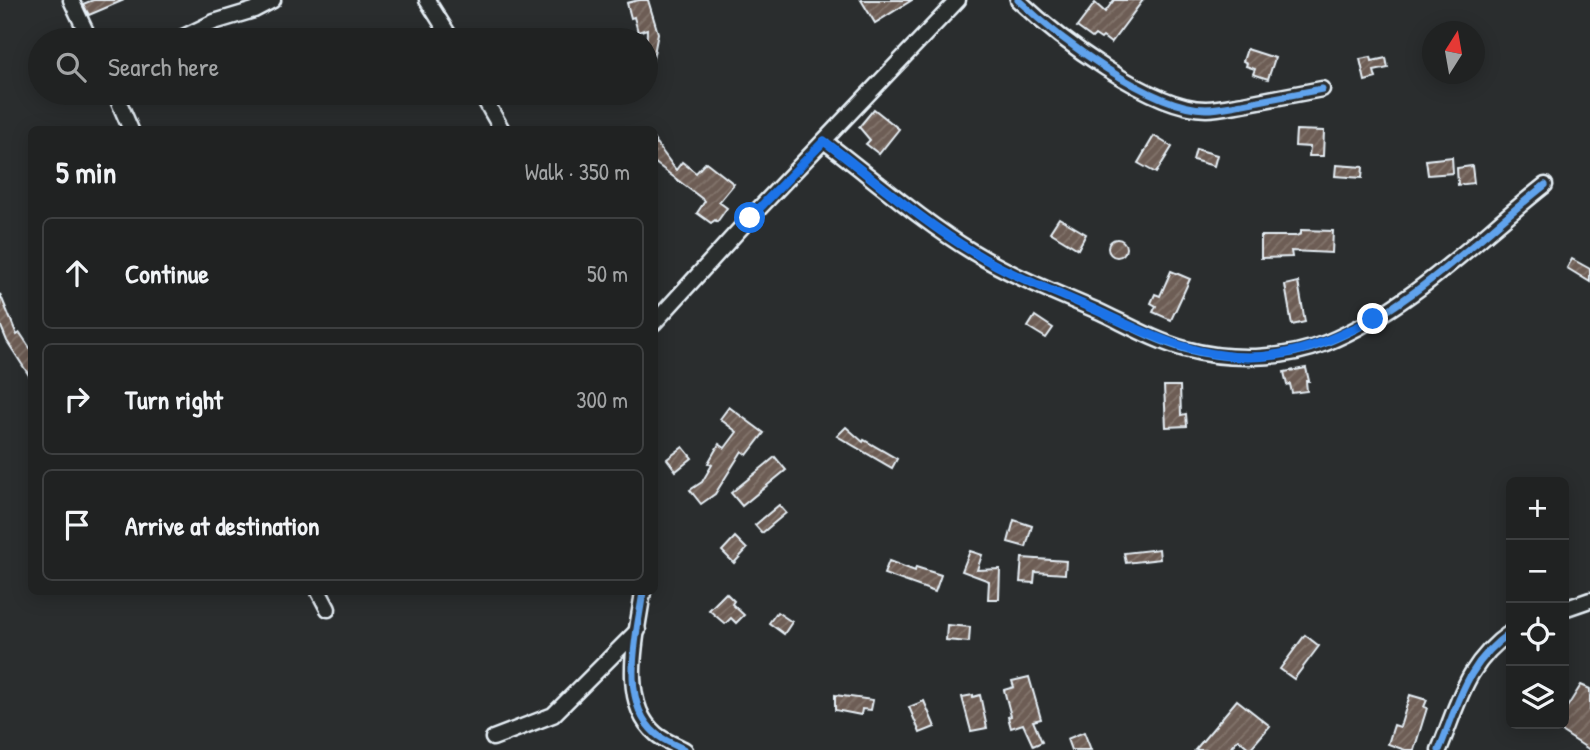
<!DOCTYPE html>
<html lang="en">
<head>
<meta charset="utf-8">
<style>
	body { margin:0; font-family:"Patrick Hand",sans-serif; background:#2d2f2f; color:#f1f3f6 }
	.controls { position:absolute; right:21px; bottom:21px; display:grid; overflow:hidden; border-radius:10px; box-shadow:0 4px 18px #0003 }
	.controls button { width:63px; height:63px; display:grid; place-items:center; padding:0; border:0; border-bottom:2px solid #3d3f40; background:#202222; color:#f1f3f6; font:35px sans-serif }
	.compass { position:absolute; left:1422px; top:21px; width:63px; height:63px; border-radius:50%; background:#202222; box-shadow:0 4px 18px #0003; rotate:11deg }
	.stop { position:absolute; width:21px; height:21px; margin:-16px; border:5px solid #1a73e8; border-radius:50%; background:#fff }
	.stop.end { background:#1a73e8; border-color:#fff; box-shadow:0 2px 7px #0008 }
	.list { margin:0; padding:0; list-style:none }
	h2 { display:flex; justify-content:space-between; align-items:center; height:91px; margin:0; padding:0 28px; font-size:30px }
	h2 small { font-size:23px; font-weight:400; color:#a2a4a5 }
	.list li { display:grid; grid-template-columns:46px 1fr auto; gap:21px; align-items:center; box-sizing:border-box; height:112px; margin:0 14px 14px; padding:0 14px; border:2px solid #3d3f40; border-radius:10px }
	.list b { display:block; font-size:26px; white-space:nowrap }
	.list em { font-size:23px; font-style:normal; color:#a2a4a5 }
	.icon { flex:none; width:38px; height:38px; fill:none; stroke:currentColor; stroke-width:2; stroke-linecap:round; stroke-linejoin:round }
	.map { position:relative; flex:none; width:1590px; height:750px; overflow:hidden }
	.search { position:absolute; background:#202222; box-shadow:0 4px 18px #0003; left:28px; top:28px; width:630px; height:77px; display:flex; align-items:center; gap:18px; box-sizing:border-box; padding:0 24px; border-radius:38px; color:#a2a4a5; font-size:26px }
	.panel { position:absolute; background:#202222; box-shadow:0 4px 18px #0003; left:28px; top:126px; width:630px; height:469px; border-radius:10px }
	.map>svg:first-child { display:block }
	.building { fill:url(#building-hatch); stroke:#e8f1f8; stroke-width:2 }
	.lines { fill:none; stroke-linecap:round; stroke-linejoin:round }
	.minor-casing { stroke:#e8f1f8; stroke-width:19 }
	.minor { stroke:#2a2d2e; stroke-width:14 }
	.cycleway-casing { stroke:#2a2d2e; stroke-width:11 }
	.cycleway { stroke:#60a3ed; stroke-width:7 }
	.route { stroke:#1a73e8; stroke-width:9 }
</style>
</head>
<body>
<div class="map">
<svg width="1590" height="750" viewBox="0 0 1590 750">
	<defs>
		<pattern id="building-hatch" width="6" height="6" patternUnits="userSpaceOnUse" patternTransform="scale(1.75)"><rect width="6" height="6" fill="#6d5d54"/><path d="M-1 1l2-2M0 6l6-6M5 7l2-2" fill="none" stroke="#82756d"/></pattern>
	</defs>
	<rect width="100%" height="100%" fill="#2a2d2e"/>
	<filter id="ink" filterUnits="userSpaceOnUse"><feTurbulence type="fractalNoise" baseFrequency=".0143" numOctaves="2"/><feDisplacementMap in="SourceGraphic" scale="14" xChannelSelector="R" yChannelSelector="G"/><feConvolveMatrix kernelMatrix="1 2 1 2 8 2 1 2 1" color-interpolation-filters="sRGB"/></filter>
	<g filter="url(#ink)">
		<g class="building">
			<path d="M 93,0 L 124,0 L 89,15 L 83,4 Z"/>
			<path d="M 639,0 L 648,0 L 658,33 L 651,69 L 646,69 L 647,29 L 638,32 L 634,17 L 631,18 L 627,3 Z"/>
			<path d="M 861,0 L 912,0 L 875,23 Z"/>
			<path d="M 1114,0 L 1143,0 L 1111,43 L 1103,37 L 1101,39 L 1095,35 L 1092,38 L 1077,27 L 1095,3 L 1105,12 Z"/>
			<path d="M 1247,49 L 1275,58 L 1268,79 L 1253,74 L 1255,69 L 1246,66 L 1247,63 L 1243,61 Z"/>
			<path d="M 1371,57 L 1372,61 L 1386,58 L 1388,68 L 1374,71 L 1376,78 L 1365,81 L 1360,59 Z"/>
			<path d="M 874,109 L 899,129 L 879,154 L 866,144 L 870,140 L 859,127 Z"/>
			<path d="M 1296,130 L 1324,131 L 1323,156 L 1309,156 L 1310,147 L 1295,146 Z"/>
			<path d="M 1154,136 L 1172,147 L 1156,173 L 1138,163 Z"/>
			<path d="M 654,140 L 676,170 L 682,162 L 696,173 L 706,162 L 734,184 L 719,202 L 727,208 L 717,222 L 715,220 L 711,223 L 697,213 L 705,201 L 654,162 Z"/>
			<path d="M 1196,149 L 1217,155 L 1214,166 L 1193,160 Z"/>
			<path d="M 1452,157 L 1453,173 L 1428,175 L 1426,160 Z"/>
			<path d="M 1336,165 L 1363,167 L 1362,178 L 1335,176 Z"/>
			<path d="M 1472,166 L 1474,183 L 1458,185 L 1457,168 Z"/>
			<path d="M 1059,218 L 1086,234 L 1078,249 L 1050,232 Z"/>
			<path d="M 1301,230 L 1333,231 L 1332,253 L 1291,251 L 1292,257 L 1261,258 L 1261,236 L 1296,236 L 1301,234 Z"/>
			<circle cx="1117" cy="248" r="9"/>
			<path d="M 1572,259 L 1590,269 L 1590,282 L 1567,268 Z"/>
			<path d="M 1171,271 L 1190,279 L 1171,320 L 1153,312 L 1156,306 L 1151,303 L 1155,294 L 1160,296 Z"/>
			<path d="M 1298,282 L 1305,322 L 1292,325 L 1285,285 Z"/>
			<path d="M 0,294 L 17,335 L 20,333 L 32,351 L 32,380 L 7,341 L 0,324 Z"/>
			<path d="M 1035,316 L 1053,328 L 1046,338 L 1028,327 Z"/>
			<path d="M 1306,368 L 1309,381 L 1306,381 L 1307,391 L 1292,393 L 1290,384 L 1287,385 L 1284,372 Z"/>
			<path d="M 1164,386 L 1180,386 L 1181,415 L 1186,414 L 1187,426 L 1166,427 Z"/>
			<path d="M 729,407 L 764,433 L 747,455 L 742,451 L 715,494 L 701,504 L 690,490 L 702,482 L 712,465 L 708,463 L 719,444 L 725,448 L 737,432 L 720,419 Z"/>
			<path d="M 846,427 L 863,442 L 864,440 L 897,459 L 892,468 L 837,436 Z"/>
			<path d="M 683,447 L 692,458 L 676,471 L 667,459 Z"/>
			<path d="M 775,457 L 786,470 L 742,506 L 731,493 Z"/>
			<path d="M 779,505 L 786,513 L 762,533 L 755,525 Z"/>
			<path d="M 1014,520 L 1032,526 L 1026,547 L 1008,542 Z"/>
			<path d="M 735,537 L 747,549 L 734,563 L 722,551 Z"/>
			<path d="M 1159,549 L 1160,559 L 1126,563 L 1124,553 Z"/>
			<path d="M 970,551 L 982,555 L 977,570 L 1000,569 L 999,599 L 988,599 L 989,581 L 962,571 Z"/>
			<path d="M 1022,558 L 1066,561 L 1065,574 L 1035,572 L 1034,583 L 1020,582 Z"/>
			<path d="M 889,561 L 915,571 L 916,567 L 941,575 L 935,592 L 884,574 Z"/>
			<path d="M 726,593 L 734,601 L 732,604 L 744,615 L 736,623 L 731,618 L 725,624 L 709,610 Z"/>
			<path d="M 777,612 L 792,622 L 784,634 L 769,623 Z"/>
			<path d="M 947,625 L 970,627 L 969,642 L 946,640 Z"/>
			<path d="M 1305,635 L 1319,646 L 1294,679 L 1280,669 Z"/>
			<path d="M 1029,677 L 1041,719 L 1033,721 L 1042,742 L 1033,746 L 1023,724 L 1011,728 L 1008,717 L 1011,716 L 1004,690 L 1014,687 L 1012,681 Z"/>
			<path d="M 1581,685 L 1590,689 L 1590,750 L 1550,724 L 1564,724 L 1564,712 Z"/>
			<path d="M 835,695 L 873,700 L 871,710 L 862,709 L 861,715 L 835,710 Z"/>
			<path d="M 973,695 L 973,697 L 980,695 L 987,728 L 971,731 L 962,697 Z"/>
			<path d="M 1410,695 L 1427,700 L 1424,707 L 1427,708 L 1414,750 L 1405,750 L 1388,744 L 1394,725 L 1400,727 Z"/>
			<path d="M 1237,700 L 1270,726 L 1250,749 L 1238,739 L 1229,750 L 1195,750 Z"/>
			<path d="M 924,701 L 935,727 L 920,733 L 909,707 Z"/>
			<path d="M 1084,732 L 1091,750 L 1071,750 L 1067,739 Z"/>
		</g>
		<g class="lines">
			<g class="minor-casing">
				<g id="minor">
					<path d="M 71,0 L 90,40"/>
					<path d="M 427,0 L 452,40"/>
					<path d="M 1018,0 C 1057,37 1151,109 1206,109 C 1218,109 1231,106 1243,104 C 1269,99 1296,94 1322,89"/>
					<path d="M 177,40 L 214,22 L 254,10 L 273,0"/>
					<path d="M 115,93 L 131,130"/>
					<path d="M 481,93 L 502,130"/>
					<path d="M 824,141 C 873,178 920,220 973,252 C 1012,276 1056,293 1098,311 C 1126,324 1155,341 1185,349 C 1229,361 1284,360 1326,343 C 1411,308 1474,241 1545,185"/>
					<path d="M 654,323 L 750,218 L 958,0"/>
					<path d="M 319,592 L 328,609"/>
					<path d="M 643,592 C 637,634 618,702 656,734 C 664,741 676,745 685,750"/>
					<path d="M 1564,609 L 1590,600"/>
					<path d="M 493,738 L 553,715 L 638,630"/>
					<path d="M 1439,750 C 1459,702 1466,663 1511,632"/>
				</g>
			</g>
			<use href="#minor" class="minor"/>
			<g class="cycleway-casing">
				<g id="cycleway">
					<path d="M 1018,0 C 1057,37 1151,109 1206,109 C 1218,109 1231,106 1243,104 C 1269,99 1296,94 1322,89"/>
					<path d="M 824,141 C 873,178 920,220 973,252 C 1012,276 1056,293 1098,311 C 1126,324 1155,341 1185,349 C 1229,361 1284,360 1326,343 C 1411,308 1474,241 1545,185"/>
					<path d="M 643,592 C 637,634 618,702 656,734 C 664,741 676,745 685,750"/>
					<path d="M 1439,750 C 1459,702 1466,663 1511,632"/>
				</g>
			</g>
			<use href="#cycleway" class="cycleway"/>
		</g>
	</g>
	<g class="lines" filter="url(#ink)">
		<path class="route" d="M 750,218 L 824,141 C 873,178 920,220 973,252 C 1013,277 1059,293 1102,313 C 1150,335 1194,357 1248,357 C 1294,357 1333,340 1373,319"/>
	</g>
</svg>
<div class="controls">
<button>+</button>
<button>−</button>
<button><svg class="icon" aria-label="locate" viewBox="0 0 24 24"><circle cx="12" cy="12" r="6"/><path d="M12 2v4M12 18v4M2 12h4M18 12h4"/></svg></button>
<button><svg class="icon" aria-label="layers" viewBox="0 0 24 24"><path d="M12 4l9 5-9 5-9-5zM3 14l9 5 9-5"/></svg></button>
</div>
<svg class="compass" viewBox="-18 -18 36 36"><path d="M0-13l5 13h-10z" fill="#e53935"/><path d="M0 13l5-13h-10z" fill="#a2a4a5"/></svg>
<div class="stop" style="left:750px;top:218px"></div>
<div class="stop end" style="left:1373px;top:319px"></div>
<div class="search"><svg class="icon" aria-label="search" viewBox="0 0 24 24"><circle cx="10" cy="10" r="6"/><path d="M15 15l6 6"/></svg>Search here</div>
<section class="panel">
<h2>5 min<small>Walk · 350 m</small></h2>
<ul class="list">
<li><svg class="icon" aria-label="ahead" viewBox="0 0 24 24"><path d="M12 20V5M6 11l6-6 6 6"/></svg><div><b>Continue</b></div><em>50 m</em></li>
<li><svg class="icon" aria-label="right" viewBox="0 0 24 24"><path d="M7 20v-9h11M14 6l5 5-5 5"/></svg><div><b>Turn right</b></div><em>300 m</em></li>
<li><svg class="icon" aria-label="arrive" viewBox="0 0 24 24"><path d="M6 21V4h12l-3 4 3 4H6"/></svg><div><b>Arrive at destination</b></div></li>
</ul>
</section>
</div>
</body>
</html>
